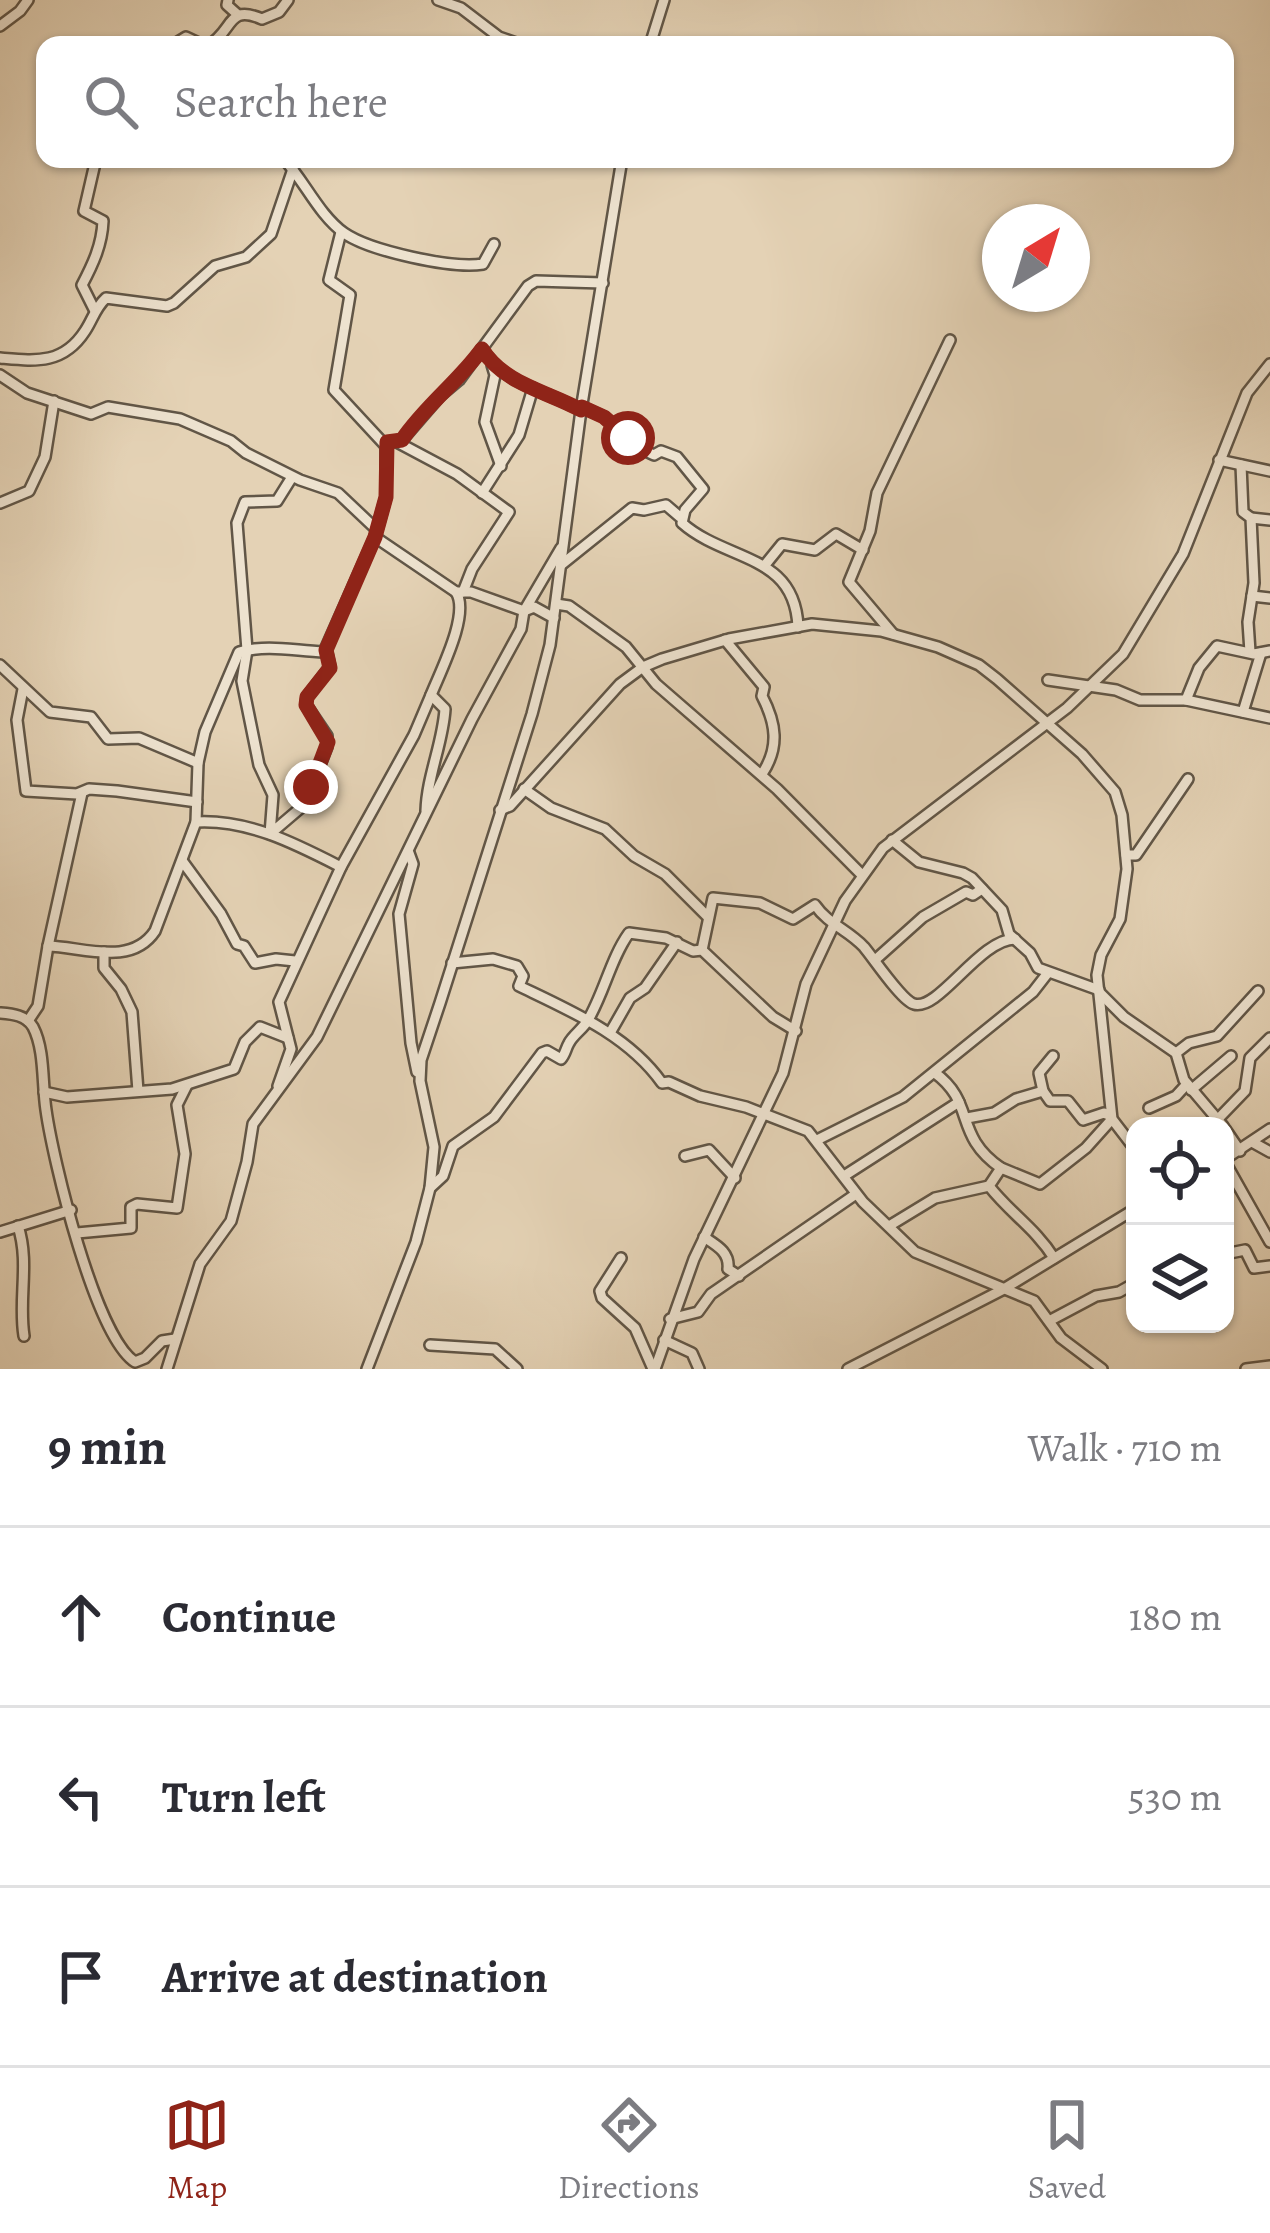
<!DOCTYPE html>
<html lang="en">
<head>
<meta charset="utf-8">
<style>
	body { margin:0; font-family:Alegreya,serif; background:#f2f2f3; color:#2b2b33 }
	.controls { position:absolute; right:36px; bottom:36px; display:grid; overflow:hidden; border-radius:24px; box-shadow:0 3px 9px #0004 }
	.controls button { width:108px; height:108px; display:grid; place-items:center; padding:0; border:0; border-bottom:3px solid #e1e1e2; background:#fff; color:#2b2b33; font:60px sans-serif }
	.compass { position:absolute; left:982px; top:204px; width:108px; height:108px; border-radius:50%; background:#fff; box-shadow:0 3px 9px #0004; rotate:38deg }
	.stop { position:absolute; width:36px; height:36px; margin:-27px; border:9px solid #8f2418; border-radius:50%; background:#fff }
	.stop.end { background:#8f2418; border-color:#fff; box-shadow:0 3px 12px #0008 }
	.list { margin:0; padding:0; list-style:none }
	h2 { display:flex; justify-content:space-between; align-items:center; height:156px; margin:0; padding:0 48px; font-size:51px }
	h2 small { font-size:39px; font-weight:400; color:#7c7c81 }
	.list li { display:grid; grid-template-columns:78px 1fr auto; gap:36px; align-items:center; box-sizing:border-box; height:180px; padding:0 48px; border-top:3px solid #e1e1e2 }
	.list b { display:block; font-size:45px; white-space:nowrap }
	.list em { font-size:39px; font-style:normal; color:#7c7c81 }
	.icon { flex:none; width:66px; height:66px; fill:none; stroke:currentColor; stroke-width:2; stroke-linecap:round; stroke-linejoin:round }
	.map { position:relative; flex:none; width:1270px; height:1369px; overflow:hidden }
	.search { position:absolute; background:#fff; box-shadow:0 3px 9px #0004; left:36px; right:36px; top:36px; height:132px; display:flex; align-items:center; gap:30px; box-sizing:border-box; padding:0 42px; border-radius:24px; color:#7c7c81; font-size:45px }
	.sheet { height:696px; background:#fff }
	nav { display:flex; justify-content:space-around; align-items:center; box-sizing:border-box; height:168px; border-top:3px solid #e1e1e2; background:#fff; font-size:33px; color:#7c7c81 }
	nav a { display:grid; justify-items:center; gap:6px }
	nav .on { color:#8f2418 }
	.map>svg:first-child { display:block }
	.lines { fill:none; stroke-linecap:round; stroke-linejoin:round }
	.minor-casing { stroke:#615647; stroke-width:14 }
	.minor { stroke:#ede2cf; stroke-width:9 }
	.route { stroke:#8f2418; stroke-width:15 }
</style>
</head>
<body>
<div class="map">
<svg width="1270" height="1369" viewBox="0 0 1270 1369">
	<rect width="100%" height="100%" fill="#e4d2b5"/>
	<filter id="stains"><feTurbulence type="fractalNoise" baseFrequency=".00167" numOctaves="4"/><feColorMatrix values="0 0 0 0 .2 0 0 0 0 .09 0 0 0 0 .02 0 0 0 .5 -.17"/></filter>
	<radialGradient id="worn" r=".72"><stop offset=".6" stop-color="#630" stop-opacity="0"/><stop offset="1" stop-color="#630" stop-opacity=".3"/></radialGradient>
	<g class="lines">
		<g class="minor-casing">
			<g id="minor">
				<path d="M 228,0 L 227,5 L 237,14"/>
				<path d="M 438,0 L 461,8 L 499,37 L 522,45"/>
				<path d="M 0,26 L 20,11 L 28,0"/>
				<path d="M 173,45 L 186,37 L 203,45"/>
				<path d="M 209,45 C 234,30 227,4 262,19 L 279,12 L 288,0"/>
				<path d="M 650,45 L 664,0"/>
				<path d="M 284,159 C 305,182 319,215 344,233 C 370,251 452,269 483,264 L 494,244"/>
				<path d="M 341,232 L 329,280 L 350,295 L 334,390 L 385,445"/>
				<path d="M 95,311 L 82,285 C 93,264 102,245 103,221 L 84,211 L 96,159"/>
				<path d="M 482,349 C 504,384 546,391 581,410"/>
				<path d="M 0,358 C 35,361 63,365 85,331 C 93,319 95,308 106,298 L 167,306 L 174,303 L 215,266 L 246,257 L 271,234 L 293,169"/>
				<path d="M 492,365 L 495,375 L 485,422 L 501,466"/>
				<path d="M 0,375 L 27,393 L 91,414 L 108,407 L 180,419 L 231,441 L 246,453 L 300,480 L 338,493 L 376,529"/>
				<path d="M 582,407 L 604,417 L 639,448 L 654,455 L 661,451 L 677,457 L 703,489 L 685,510 L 682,523 C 726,562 795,553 798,627"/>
				<path d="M 395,441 L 457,474 L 509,512 L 472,569 L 463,592"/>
				<path d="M 1219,460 L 1270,471"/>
				<path d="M 1241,465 L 1243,512 L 1251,518 L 1254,583 L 1248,622 L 1250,652"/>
				<path d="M 292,477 L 277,501 L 245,502 L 237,523 L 247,650 L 242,681 L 259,765 L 273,795 L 270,834 L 304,805 L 327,747 L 327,736 L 306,705 L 307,697 L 330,667 L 326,649"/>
				<path d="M 482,493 L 519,435 L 533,388"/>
				<path d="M 0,503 L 29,491 L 45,457 L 54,401"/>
				<path d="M 1251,518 L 1270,520"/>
				<path d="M 375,537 L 456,592 L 471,592 L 524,611 L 534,607 L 554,618"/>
				<path d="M 561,565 L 632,508 L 644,510 L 666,505 L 680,517"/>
				<path d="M 765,565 L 782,544 L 815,550 L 836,534 L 863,550"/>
				<path d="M 1252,596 L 1270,598"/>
				<path d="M 556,604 L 569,606 L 626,647 L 656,684 L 777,789 L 861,874"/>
				<path d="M 893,634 L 849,582 L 870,531 L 877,493 L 950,340"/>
				<path d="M 725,640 L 764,687 L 762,696 C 776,723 780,747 762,774"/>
				<path d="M 0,665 L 50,712 L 91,717 L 108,739 L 139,738 L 198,763"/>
				<path d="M 1048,680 L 1116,690 L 1140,700 L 1186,700 L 1270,718"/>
				<path d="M 23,689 L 17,720 L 26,791 L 77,794 L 89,789 L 117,791 L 197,802"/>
				<path d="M 1186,700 L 1199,668 L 1217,646 L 1254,654 L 1270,651"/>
				<path d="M 1243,712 L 1261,653"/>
				<path d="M 524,789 L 551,808 L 605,829 L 634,856 L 665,874 L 708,917"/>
				<path d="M 500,810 L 510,806 L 620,684 L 643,667 L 662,659 L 729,639 L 812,624 L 881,631 L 938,647 L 979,665 L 997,679 L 1082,754 L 1115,792 L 1122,815 L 1127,869 L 1120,919 L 1101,955 L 1097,975 L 1112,1119 L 1135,1149"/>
				<path d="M 426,811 C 427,776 443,743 445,709 L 431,695 C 441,670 470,614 456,592"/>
				<path d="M 196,822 C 248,819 296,844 341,867"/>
				<path d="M 892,840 L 919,862 L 963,873 L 972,878 L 1002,910 L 1009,934 L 1030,953 L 1038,968 L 1099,990"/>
				<path d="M 409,853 L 413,864 L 399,914 L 411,1043 L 417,1072"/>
				<path d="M 1126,855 L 1136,855 L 1188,779"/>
				<path d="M 183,862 L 221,914 L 237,944 L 244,946 L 255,963 L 276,959 L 295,961"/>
				<path d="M 48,946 L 82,793"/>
				<path d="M 702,950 L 713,898 L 760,903 L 793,919 L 815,905 C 828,924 848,930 864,947 C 874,959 902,1001 914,1004 C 938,1012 980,939 1015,939"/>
				<path d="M 104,952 L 104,968 L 121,989 L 132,1012 L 138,1091"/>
				<path d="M 875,960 L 923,917 L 966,892 L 973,895 L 982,889"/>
				<path d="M 452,963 L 493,959 L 517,966 L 523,976 L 519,986 C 571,1011 628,1035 662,1083 L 669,1082 L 700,1096 L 746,1107 L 808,1131 L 863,1202 L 915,1252 L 1034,1301 L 1061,1338 L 1102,1369"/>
				<path d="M 1099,992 L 1124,1017 L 1176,1053 L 1184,1080 L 1223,1126"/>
				<path d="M 0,1013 C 12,1014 26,1015 33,1027 C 45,1050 42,1084 46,1110 C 53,1160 95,1336 135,1362 L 145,1358 L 162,1341 L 175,1339"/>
				<path d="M 28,1021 L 38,1006 L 48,946 C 83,947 131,967 155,931 L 196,822 L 198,763 L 205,732 L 239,652 C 269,644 294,651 324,652 L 375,537 L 386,497 L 386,443 L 402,440 L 440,396 L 459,380 L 528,286 L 536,281 L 603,283"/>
				<path d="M 610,1033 L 630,998 L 645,988 L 677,942"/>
				<path d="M 1176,1053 L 1189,1043 L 1217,1036 L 1258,991"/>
				<path d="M 1053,1056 L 1039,1073 L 1043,1091 L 1050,1101 L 1068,1101 L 1083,1120 L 1104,1113 L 1111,1116"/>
				<path d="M 935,1073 C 976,1103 953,1135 1001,1168 L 989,1186 C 1010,1213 1036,1229 1054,1258"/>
				<path d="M 278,1086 L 291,1049 L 279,1002 L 341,867 L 414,735 L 431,695"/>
				<path d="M 1191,1090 L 1231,1056"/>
				<path d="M 44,1092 L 67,1097 L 172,1089 L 234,1069 L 245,1042 L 260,1027 L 288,1038"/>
				<path d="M 1149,1108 L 1176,1096 L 1187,1084"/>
				<path d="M 967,1118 L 994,1113 L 1016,1099 L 1043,1091"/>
				<path d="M 1218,1119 L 1245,1091 L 1250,1058 L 1270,1038"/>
				<path d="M 1225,1129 L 1240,1151"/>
				<path d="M 817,1140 L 903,1097 L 1033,992 L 1047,974"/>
				<path d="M 1252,1142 L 1270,1152"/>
				<path d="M 685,1156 L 709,1150 L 735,1178"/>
				<path d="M 1225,1159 L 1270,1129"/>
				<path d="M 1225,1162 L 1270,1242"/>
				<path d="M 1001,1168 L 1040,1184 L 1086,1148 L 1112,1119"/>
				<path d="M 844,1176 L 959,1102"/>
				<path d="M 430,1188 L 443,1176 L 453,1146 L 494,1117 L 542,1053 L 547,1051 L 561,1059 C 565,1055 566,1048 569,1043 C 573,1035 583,1029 588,1020 C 604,993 611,958 629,933 L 666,938 L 693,951 L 702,950 L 773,1017 L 796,1031"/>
				<path d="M 18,1226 C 30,1263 18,1299 24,1336"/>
				<path d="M 889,1226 L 935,1198 L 989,1186"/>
				<path d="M 0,1232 L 71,1210"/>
				<path d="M 77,1233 L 131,1228 L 131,1207 L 137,1204 L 177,1208 L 185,1154 L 177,1105 L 187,1085"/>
				<path d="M 704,1237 C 716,1245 730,1252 728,1269 L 739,1276"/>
				<path d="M 1225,1254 L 1245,1250 L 1254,1268 L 1270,1266"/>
				<path d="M 621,1258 L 600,1291 L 602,1298 L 635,1328 L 653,1369"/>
				<path d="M 670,1319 L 698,1312 L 711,1294 L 856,1194"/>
				<path d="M 1049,1321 L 1096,1296 L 1119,1292 L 1135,1283"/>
				<path d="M 664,1340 L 692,1353 L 699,1369"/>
				<path d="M 430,1345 L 495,1349 L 517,1369"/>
				<path d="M 167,1369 L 200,1264 L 231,1221 L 247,1162 L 253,1124 L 317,1037 L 472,719 L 521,629 L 524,611 L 561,548"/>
				<path d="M 367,1369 L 416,1242 L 430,1188 L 434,1147 L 420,1081 L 421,1060 L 440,1003 L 532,714 L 550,645 L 581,410 L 622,159"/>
				<path d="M 655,1369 L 694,1259 L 783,1073 L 806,984 L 845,901 L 883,848 L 1067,708 L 1123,654 L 1183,554 L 1247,393 L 1270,364"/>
				<path d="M 848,1369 L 1002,1290 L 1135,1209"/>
				<path d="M 1246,1369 L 1270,1366"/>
			</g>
		</g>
		<use href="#minor" class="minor"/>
	</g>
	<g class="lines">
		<path class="route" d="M 311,787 L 328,742 L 306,705 L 307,697 L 330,668 L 326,650 L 375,537 L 386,497 L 387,442 L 402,440 C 425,406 458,382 482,349 C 504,384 546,391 581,410 L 582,407 L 604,417 L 628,438"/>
	</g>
	<rect width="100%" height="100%" filter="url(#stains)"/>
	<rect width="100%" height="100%" fill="url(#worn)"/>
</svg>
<div class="controls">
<button><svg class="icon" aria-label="locate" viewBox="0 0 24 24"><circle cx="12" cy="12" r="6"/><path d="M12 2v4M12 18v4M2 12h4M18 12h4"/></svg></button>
<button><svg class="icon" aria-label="layers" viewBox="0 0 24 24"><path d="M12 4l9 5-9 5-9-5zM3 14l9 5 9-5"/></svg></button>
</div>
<svg class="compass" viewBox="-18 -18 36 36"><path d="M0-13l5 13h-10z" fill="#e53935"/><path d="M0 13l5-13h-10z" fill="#7c7c81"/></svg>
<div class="stop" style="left:628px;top:438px"></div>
<div class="stop end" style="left:311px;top:787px"></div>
<div class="search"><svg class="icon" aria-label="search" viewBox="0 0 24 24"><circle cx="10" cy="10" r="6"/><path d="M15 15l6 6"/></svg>Search here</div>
</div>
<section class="sheet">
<h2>9 min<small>Walk · 710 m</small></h2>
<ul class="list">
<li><svg class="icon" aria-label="ahead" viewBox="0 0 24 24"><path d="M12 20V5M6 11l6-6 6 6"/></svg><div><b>Continue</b></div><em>180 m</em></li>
<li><svg class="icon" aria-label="left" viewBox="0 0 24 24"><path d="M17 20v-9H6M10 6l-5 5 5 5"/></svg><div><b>Turn left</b></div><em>530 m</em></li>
<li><svg class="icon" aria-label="arrive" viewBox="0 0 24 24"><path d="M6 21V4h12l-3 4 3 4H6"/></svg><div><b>Arrive at destination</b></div></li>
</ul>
</section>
<nav>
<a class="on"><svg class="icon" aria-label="map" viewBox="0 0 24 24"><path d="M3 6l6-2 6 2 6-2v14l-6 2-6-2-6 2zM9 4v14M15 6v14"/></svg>Map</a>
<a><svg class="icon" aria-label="directions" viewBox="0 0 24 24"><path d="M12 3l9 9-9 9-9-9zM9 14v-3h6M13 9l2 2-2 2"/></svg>Directions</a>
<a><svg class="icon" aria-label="saved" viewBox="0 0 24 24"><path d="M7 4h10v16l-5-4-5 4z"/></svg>Saved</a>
</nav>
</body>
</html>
